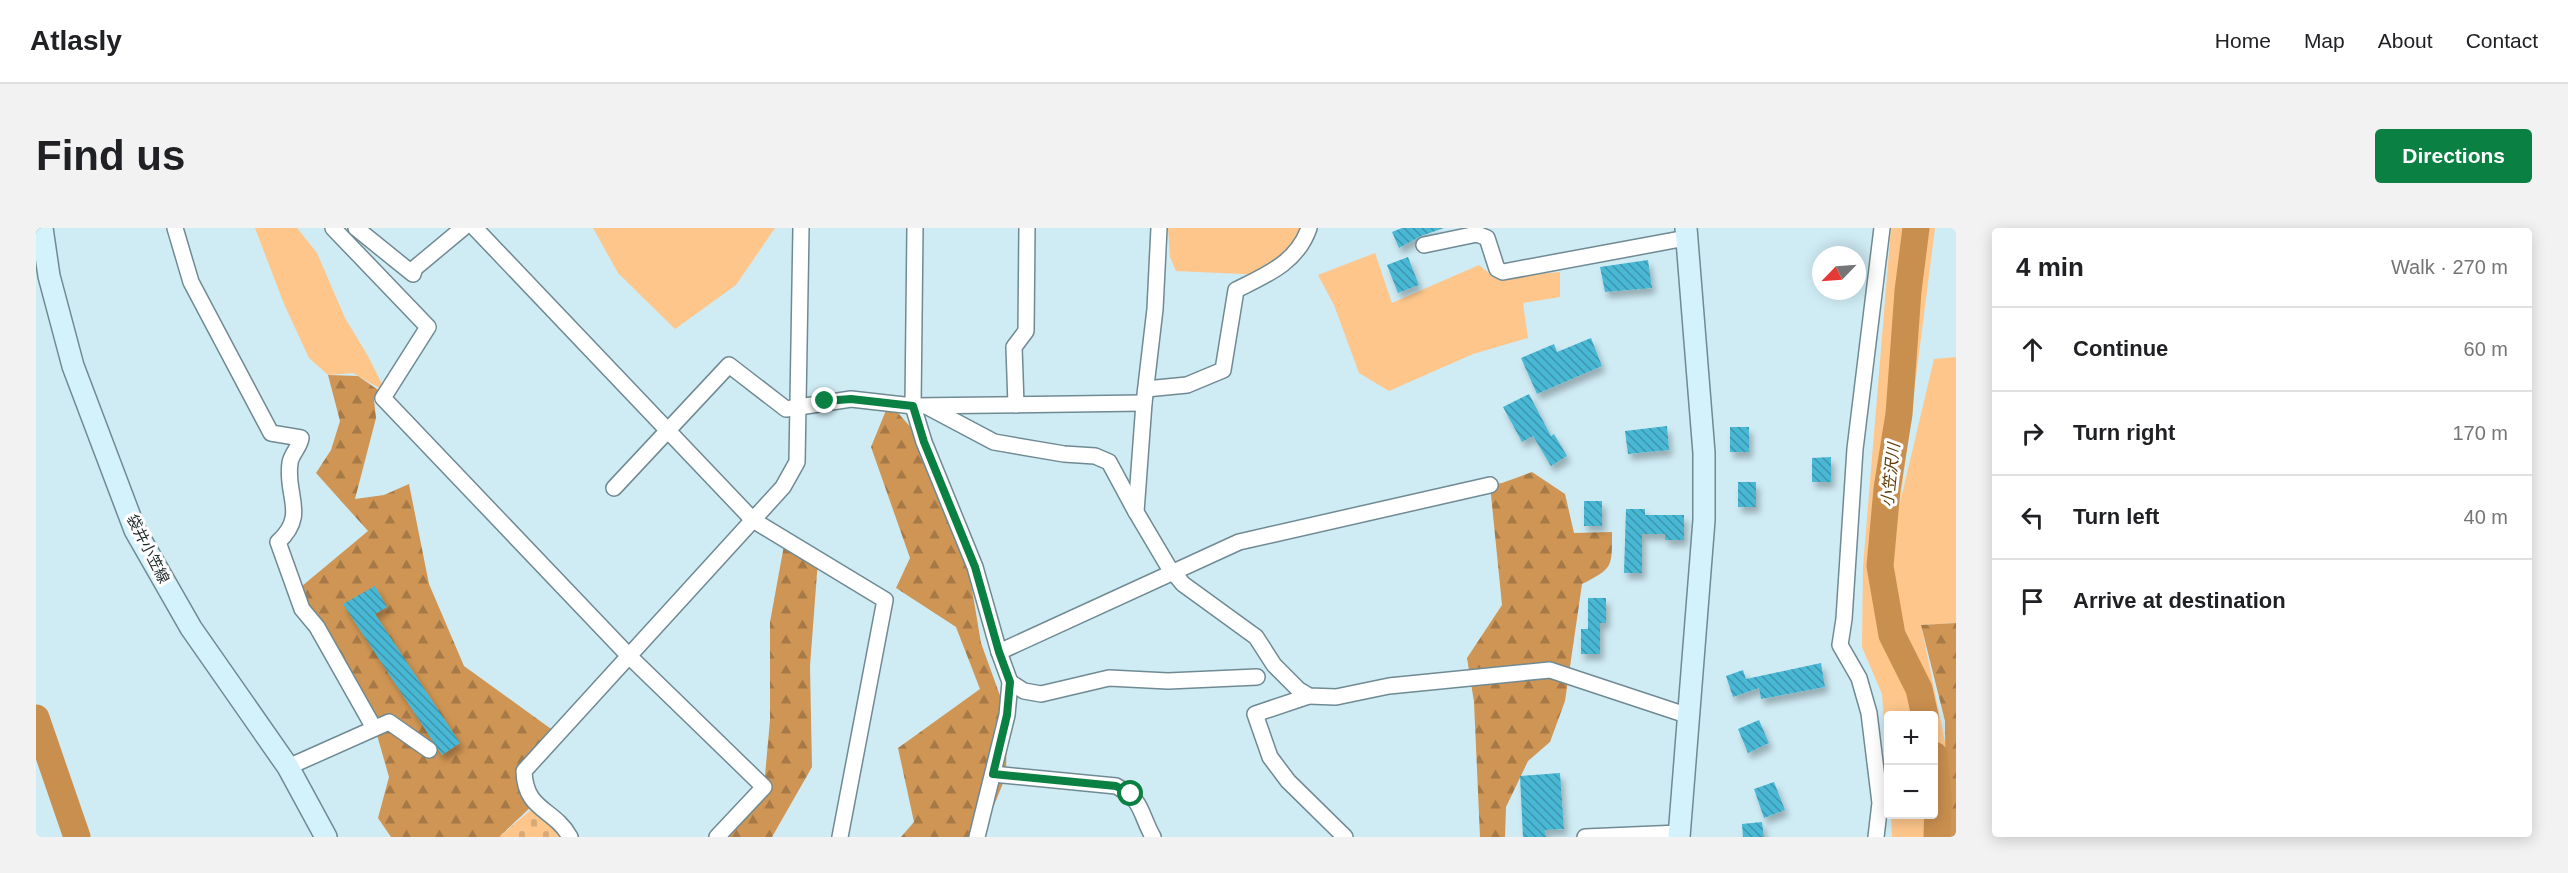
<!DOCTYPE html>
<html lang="en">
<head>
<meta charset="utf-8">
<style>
	body { margin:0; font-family:Arial,"Noto Sans JP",sans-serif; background:#f2f2f2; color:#202124 }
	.controls { position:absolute; right:18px; bottom:18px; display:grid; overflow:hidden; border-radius:6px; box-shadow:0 3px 15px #0003 }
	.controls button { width:54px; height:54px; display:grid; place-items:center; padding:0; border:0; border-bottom:2px solid #e0e0e0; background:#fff; color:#202124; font:30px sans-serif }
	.compass { position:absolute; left:1776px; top:18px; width:54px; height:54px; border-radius:50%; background:#fff; box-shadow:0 3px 15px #0003; rotate:245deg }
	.stop { position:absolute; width:18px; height:18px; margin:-14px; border:4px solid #0b8043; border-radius:50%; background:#fff }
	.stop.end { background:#0b8043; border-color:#fff; box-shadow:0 2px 6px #0008 }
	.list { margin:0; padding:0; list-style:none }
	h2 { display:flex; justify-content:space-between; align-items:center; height:78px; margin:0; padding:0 24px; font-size:26px }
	h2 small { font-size:20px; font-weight:400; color:#757577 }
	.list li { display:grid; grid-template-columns:39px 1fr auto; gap:18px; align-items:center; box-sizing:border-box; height:84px; padding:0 24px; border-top:2px solid #e0e0e0 }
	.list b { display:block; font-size:22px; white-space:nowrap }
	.list em { font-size:20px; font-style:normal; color:#757577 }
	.icon { flex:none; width:33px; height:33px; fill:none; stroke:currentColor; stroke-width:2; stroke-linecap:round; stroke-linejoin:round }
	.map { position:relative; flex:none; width:1920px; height:609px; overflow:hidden; border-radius:6px }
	header { display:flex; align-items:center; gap:36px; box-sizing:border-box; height:84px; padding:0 30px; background:#fff; border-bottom:2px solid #e0e0e0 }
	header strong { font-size:28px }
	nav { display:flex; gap:33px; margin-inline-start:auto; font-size:21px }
	.intro { display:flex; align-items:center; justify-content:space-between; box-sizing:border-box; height:144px; padding:0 36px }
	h1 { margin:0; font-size:42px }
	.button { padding:15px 27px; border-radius:6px; background:#0b8043; color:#fff; font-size:21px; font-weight:700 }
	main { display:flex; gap:36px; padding:0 36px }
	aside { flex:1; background:#fff; border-radius:6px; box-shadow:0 3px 15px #0003 }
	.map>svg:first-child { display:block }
	.green { fill:#fec68b }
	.forest { fill:url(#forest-firs) }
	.cemetery { fill:url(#cemetery-stones) }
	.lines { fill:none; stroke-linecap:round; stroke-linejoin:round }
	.river { stroke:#c98f4e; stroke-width:27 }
	.building { fill:url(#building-back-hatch); filter:url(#shadow) }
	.street-casing { stroke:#708a93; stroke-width:18 }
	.secondary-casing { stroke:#708a93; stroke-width:24 }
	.street { stroke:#fff; stroke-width:15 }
	.secondary { stroke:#d4f2fb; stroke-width:21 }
	.route { stroke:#0b8043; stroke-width:8 }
	.labels { text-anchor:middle; stroke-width:6; stroke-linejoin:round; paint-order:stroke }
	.street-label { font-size:15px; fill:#1b2629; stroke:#fff }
	.water-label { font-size:16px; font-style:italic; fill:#613a04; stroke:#fff }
</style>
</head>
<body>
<header>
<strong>Atlasly</strong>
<nav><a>Home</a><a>Map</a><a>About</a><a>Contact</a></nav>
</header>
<div class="intro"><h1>Find us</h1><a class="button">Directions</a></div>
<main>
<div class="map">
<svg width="1920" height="609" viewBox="0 0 1920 609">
	<defs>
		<pattern id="forest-firs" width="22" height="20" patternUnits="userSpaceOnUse" patternTransform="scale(1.5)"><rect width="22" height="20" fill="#cf9554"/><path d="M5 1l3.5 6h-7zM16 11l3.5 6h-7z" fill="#a77946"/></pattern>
		<pattern id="cemetery-stones" width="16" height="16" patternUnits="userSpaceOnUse" patternTransform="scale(1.5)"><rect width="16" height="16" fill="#fec68b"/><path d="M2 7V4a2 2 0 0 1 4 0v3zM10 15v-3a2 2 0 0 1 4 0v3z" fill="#d9aa78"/></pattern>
		<pattern id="building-back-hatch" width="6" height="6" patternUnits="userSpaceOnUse" patternTransform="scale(1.5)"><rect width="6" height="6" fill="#49b8d5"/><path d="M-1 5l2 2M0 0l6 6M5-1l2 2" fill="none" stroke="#3c95ad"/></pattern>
		<filter id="shadow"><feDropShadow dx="3.5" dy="6" stdDeviation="3" flood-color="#0004"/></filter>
	</defs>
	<rect width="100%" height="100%" fill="#cfebf4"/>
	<g class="green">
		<path d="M 219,0 L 261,0 L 281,25 L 309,90 L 332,128 L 350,164 L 317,145 L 292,147 L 273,130 L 248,76 Z"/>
		<path d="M 557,0 L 739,0 L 700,57 L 639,101 L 582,45 Z"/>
		<path d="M 1132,0 L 1274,0 L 1229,47 L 1140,43 L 1134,29 Z"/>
		<path d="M 1855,0 L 1899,0 L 1864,275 L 1898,131 L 1920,129 L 1920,395 L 1885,397 L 1914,538 L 1908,609 L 1856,609 L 1855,587 L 1898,586 L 1898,488 L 1852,488 L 1852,552 L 1846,466 L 1826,419 L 1827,339 Z"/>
		<path d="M 1339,25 L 1356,75 L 1443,37 L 1459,50 L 1524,44 L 1524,69 L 1487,75 L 1492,110 L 1437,126 L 1353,163 L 1323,145 L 1298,77 L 1282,47 Z"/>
	</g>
	<g class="forest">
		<path d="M 292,147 L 322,148 L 348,166 L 338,172 L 340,190 L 319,271 L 348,267 L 373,256 L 393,356 L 428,438 L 522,506 L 488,543 L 499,575 L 463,609 L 355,609 L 342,590 L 353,549 L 339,500 L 260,363 L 332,303 L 280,245 L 295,222 L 304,193 Z"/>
		<path d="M 853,175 L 888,214 L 928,313 L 945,415 L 971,487 L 970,548 L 945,609 L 865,609 L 878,594 L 862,520 L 944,461 L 920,399 L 860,360 L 874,330 L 835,219 Z"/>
		<path d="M 1496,244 L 1529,266 L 1538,305 L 1576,304 C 1576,340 1577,340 1546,356 L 1529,473 L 1514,514 L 1492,533 L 1470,579 L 1469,609 L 1444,609 L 1438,474 L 1431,430 L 1466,377 L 1454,257 L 1466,255 Z"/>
		<path d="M 749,312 L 782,332 L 774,438 L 776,539 L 736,609 L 681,609 L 728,559 L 734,492 L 734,394 Z"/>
		<path d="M 1920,395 L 1920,609 L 1910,609 L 1909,493 L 1885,397 Z"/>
	</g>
	<path class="cemetery" d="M 497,580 L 531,609 L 463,609 Z"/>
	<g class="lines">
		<g class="river">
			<path d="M 1880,0 L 1872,63 L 1863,186 L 1851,261 L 1844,338 L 1856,407 L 1883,461 L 1889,488"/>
			<path d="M 0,490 L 41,609"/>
			<path d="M 1898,527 L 1902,570 L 1901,609"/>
		</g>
	</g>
	<g class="building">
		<path d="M 1366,0 L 1408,0 L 1385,8 L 1363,20 L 1356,4 Z"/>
		<path d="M 1372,29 L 1383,57 L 1362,65 L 1351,37 Z"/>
		<path d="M 1612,32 L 1616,60 L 1569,64 L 1564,39 Z"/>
		<path d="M 1555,110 L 1566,138 L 1501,166 L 1485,130 L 1518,116 L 1521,124 Z"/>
		<path d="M 1493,166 L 1515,208 L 1518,206 L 1531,228 L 1515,238 L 1497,208 L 1486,214 L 1467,179 Z"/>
		<path d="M 1631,198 L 1633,222 L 1592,226 L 1589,203 Z"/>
		<rect x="1694" y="199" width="19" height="25"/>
		<path d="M 1795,229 L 1795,254 L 1776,254 L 1776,230 Z"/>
		<rect x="1702" y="254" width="18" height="25"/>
		<rect x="1548" y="273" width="18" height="25"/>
		<path d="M 1590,281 L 1609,281 L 1609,287 L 1648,287 L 1648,312 L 1629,312 L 1629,306 L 1606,306 L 1606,345 L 1588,345 Z"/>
		<path d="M 339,358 L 351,379 L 339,386 L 424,515 L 406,527 L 307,376 Z"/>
		<path d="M 1552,370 L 1570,370 L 1570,395 L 1564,395 L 1564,426 L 1545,426 L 1545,401 L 1552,401 Z"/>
		<path d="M 1785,435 L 1789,459 L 1725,471 L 1723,460 L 1697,469 L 1690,448 L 1707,442 L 1710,451 Z"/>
		<path d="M 1723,492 L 1733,515 L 1712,525 L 1702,501 Z"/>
		<path d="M 1524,545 L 1528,601 L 1509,602 L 1510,609 L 1487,609 L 1484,548 Z"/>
		<path d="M 1738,554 L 1749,582 L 1728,590 L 1718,561 Z"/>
		<path d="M 1726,594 L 1728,609 L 1707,609 L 1706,596 Z"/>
	</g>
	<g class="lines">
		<g class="street-casing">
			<g id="street">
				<path d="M 139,0 L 155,54 L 235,205 L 265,210 C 264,219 255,226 254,235 C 249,267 272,287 242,314 L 266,381 L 281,399 L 338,500"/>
				<path d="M 297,0 L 392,99 L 347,170 L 593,428 L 728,559 L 681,609"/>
				<path d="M 320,0 L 377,46 L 379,40 L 427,0"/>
				<path d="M 439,0 L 717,292 L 849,372 L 804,609"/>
				<path d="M 879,0 L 877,178 L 888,214 L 939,339 L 963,424 L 974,454 L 971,487 L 941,609"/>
				<path d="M 1123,0 L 1119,81 L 1108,175 L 1100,284 L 1132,338 L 1147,356 L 1220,409 L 1238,437 L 1263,462 L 1273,468 L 1300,469 L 1353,458 L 1514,442 L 1653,488"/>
				<path d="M 1388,17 L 1441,6 L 1451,10 L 1461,41 L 1467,44 L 1650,10"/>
				<path d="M 1110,161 L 1151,157 L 1187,142 L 1200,62 C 1230,47 1261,35 1273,0"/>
				<path d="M 980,177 L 978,119 L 990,103 L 991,0"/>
				<path d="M 892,179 L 958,214 L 1028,226 L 1059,228 L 1073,234 L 1100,284"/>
				<path d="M 578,260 L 693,137 L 750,181 L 815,171 L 877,178 L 1108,175"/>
				<path d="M 963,424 L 1203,314 L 1454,257"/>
				<path d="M 974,454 L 988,463 L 1005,466 L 1073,450 L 1132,453 L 1221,449"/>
				<path d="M 1273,468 L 1219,486 L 1234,529 L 1252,553 L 1309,609"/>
				<path d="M 252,539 L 353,494 L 393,522"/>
				<path d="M 957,546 L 1080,558 C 1108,573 1103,584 1117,609"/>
				<path d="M 534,609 C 518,580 489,583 488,543 L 747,259 L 761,234 L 765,0"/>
				<path d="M 1549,609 L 1643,605"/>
				<path d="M 1840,609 L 1844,575 L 1833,485 L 1823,450 L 1804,417 L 1808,391 L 1819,221 L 1846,0"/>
			</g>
		</g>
		<g class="secondary-casing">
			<g id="secondary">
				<path d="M 6,0 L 13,48 L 37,138 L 99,302 L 155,400 L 252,539 L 290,609"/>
				<path d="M 1643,609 L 1668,292 L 1668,225 L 1650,0"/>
			</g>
		</g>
		<use href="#street" class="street"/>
		<use href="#secondary" class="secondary"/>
	</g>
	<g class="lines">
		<path class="route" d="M 789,173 L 815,171 L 877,178 L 888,214 L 939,339 L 963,424 L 974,454 L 971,487 L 957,546 L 1080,558 L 1095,566"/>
	</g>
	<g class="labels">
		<g class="street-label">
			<text transform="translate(112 321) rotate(63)" y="5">袋井小笠線</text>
		</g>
		<g class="water-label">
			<text transform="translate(1854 247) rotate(-84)" y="6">小笠沢川</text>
		</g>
	</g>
</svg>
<div class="controls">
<button>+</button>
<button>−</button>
</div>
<svg class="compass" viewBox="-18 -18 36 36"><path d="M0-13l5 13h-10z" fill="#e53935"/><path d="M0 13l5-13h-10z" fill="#757577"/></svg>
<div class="stop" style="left:1095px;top:566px"></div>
<div class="stop end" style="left:789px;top:173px"></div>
</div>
<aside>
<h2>4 min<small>Walk · 270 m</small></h2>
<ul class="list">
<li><svg class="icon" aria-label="ahead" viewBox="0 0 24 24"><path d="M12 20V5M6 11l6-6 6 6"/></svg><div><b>Continue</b></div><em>60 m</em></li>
<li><svg class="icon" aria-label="right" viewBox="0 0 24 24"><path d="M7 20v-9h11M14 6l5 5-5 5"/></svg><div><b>Turn right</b></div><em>170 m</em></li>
<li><svg class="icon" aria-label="left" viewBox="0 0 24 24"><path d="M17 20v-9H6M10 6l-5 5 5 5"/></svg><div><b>Turn left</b></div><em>40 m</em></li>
<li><svg class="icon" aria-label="arrive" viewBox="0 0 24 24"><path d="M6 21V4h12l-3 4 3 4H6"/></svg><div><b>Arrive at destination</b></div></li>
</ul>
</aside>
</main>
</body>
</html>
